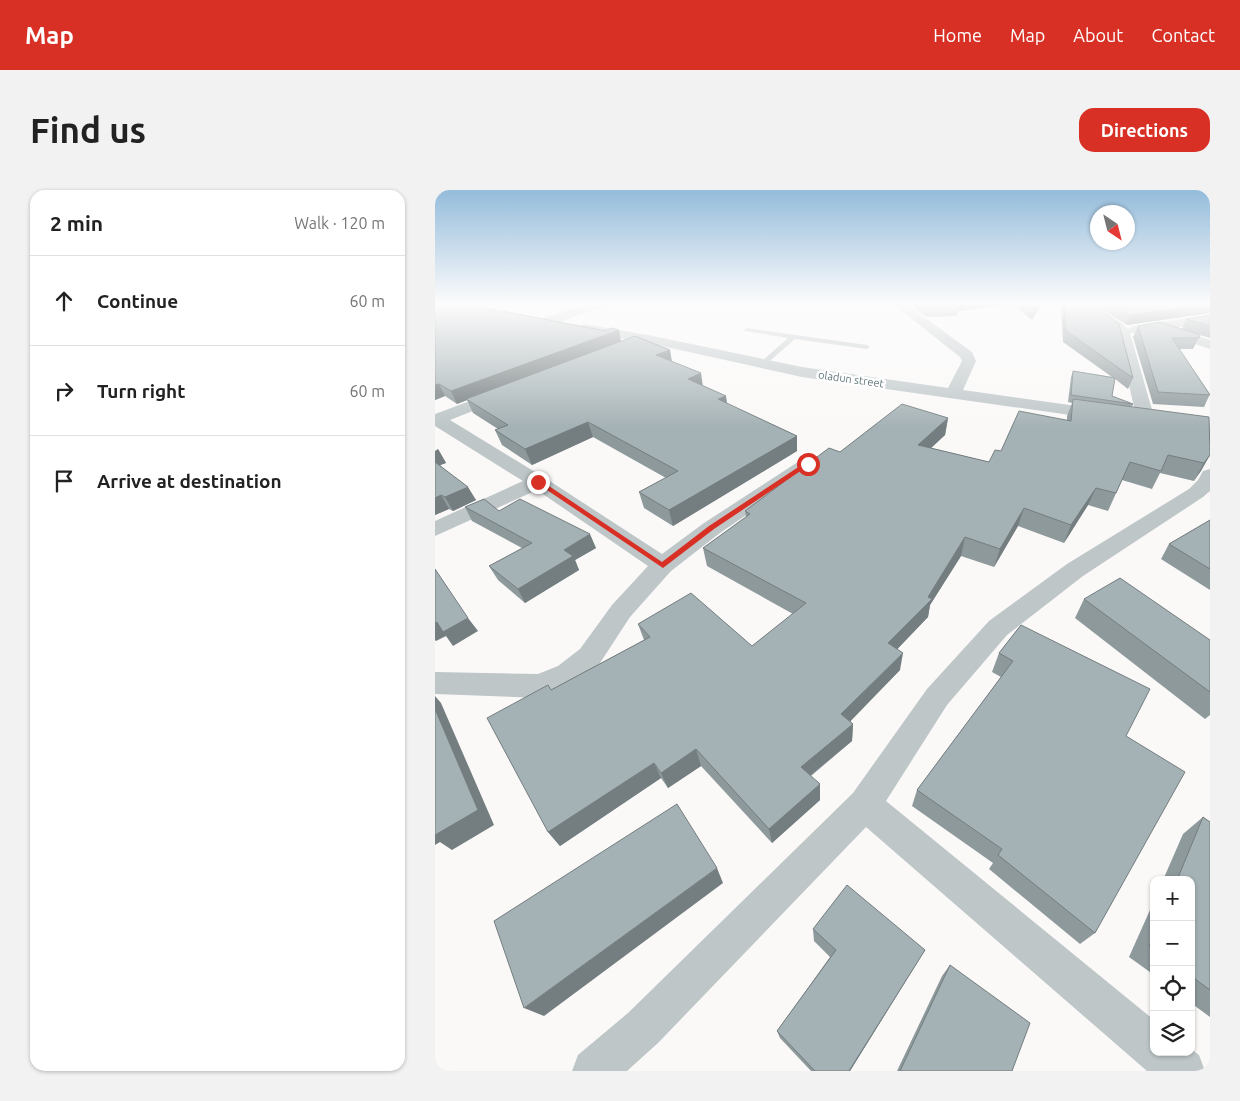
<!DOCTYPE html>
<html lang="en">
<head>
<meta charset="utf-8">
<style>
	body { margin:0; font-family:Ubuntu,sans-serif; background:#f2f2f2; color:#222 }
	.controls { position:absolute; right:15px; bottom:15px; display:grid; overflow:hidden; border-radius:10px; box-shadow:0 1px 4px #0004 }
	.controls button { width:45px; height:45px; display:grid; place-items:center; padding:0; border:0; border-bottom:1px solid #e0e0e0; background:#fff; color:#222; font:25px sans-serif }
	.compass { position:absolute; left:655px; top:15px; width:45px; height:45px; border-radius:50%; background:#fff; box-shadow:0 1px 4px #0004; rotate:145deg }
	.stop { position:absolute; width:15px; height:15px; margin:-11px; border:4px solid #d93025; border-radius:50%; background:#fff }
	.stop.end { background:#d93025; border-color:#fff; box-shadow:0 1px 5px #0008 }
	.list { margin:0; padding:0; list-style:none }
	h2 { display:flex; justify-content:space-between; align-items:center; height:65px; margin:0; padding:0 20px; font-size:21px }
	h2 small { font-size:16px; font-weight:400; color:#767676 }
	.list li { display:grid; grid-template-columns:32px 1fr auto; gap:15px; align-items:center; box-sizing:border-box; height:90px; padding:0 20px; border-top:1px solid #e0e0e0 }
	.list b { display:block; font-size:19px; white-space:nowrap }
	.list em { font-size:16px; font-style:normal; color:#767676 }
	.icon { flex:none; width:28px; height:28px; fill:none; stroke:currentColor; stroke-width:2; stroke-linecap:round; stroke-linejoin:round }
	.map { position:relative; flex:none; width:775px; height:881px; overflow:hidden; border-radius:15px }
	header { display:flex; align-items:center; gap:30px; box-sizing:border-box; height:70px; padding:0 25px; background:#d93025; color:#fff }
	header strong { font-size:24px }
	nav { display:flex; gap:28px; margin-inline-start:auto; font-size:18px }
	.intro { display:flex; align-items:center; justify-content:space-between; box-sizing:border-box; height:120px; padding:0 30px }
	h1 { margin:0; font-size:35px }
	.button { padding:12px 22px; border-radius:15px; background:#d93025; color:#fff; font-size:18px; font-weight:700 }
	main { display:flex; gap:30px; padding:0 30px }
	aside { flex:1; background:#fff; border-radius:15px; box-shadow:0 1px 4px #0004 }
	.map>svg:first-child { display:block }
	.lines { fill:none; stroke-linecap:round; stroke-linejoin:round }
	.lane { fill:#bec6c8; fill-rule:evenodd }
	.street { fill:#bec6c8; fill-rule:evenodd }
	.wall { fill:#8e999c }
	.shaded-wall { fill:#747d7f }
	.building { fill:#a5b2b5; stroke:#747d7f }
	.route { fill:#d93025 }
	.labels { text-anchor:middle; stroke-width:5; stroke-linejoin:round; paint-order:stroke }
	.far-street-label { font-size:11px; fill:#60777c; stroke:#fff }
</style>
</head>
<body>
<header>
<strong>Map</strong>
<nav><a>Home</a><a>Map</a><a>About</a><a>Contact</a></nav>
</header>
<div class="intro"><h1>Find us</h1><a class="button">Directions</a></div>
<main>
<aside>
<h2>2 min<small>Walk · 120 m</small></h2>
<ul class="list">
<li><svg class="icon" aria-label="ahead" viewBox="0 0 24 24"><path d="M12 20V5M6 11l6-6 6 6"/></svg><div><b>Continue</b></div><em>60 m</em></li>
<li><svg class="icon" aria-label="right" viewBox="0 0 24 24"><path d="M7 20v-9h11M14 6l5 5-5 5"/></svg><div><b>Turn right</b></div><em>60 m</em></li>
<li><svg class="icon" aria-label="arrive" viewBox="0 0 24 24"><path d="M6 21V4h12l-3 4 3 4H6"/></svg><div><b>Arrive at destination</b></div></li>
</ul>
</aside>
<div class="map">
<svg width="775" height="881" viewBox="0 0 775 881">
	<rect width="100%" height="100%" fill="#faf9f8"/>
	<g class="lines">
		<path class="lane" d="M 312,138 L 432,155 L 435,157 L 432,159 L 360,149 L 329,176 L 325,174 L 326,172 L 353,148 L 310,141 L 309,140 Z"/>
		<g class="street">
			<path d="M 0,114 L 22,114 L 43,117 L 45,120 L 39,124 L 0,118 Z"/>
			<path d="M 152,114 L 169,114 L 167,117 L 118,134 L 108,134 L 106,131 L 108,128 Z"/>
			<path d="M 458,114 L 471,114 L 537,162 L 541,171 L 528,200 L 670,220 L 676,221 L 679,225 L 676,229 L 670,230 L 367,187 L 213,153 L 149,142 L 142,138 L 149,134 L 213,145 L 367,177 L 513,198 L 527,171 L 525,167 Z"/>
			<path d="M 641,114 C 661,112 678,126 693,139 L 699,136 L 775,125 L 775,133 L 739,138 L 775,150 L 775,159 L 722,141 L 695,143 L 720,230 L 717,234 L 711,235 L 705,234 L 702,230 L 682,143 L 672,135 Z"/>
			<path d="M 67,199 L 73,201 L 75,204 L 73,207 L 15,230 L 110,288 L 227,364 L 269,333 L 366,270 L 373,268 L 380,270 L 383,274 L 380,278 L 285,343 L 236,381 L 195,427 L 165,473 L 143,492 L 105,508 L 0,504 L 0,482 L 103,484 L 123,476 L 145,459 L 177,415 L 213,376 L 102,300 L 0,346 L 0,331 L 88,291 L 0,236 L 0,224 Z"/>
			<path d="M 775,279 L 775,301 L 768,307 L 648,386 L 572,445 L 512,515 L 451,611 L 719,830 L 719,862 L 756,862 L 756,859 L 764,865 L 770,881 L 712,881 L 431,637 L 223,853 L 192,881 L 137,881 L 143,865 L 193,823 L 418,603 L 492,499 L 554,431 L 632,374 L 754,299 L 763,290 L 768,281 Z"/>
		</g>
	</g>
	<g class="wall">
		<path d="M 0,114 L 235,160 L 237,172 L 292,214 L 362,246 L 362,261 L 238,336 L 209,318 L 204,302 L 231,288 L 158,247 L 97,275 L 67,255 L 60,240 L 63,239 L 38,223 L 32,210 L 22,214 L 10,206 L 0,210 Z"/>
		<path d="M 477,114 L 606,114 L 597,130 L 577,114 L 523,121 L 522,126 L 492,127 L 479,118 Z"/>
		<path d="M 626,114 L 775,114 L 775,123 L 692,135 L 662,116 L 657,115 L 698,188 L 693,199 L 680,189 L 677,206 L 698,214 L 697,217 L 775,265 L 759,291 L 725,283 L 717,299 L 687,290 L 673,321 L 653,315 L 629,353 L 583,336 L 559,377 L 526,366 L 495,415 L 493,427 L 462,459 L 465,480 L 415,531 L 418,534 L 417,551 L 376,586 L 385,610 L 337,653 L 266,576 L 233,598 L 226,588 L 125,656 L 113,642 L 116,500 L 209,450 L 203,434 L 317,456 L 358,424 L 272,376 L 268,358 L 311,327 L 310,321 L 405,262 L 513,228 L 510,245 L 496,258 L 554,272 L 566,261 L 632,230 L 632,226 L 637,213 L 633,212 L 636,187 L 638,181 L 677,187 L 628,152 Z"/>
		<path d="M 775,125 L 775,148 L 765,145 L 758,159 L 744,159 L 775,204 L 769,217 L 718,214 L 698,147 L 703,136 L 747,139 L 751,129 Z"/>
		<path d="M 3,259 L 11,273 L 5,275 L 41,310 L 18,321 L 14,319 L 0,325 Z"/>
		<path d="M 30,317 L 64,321 L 161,358 L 140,370 L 144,380 L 90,413 L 63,390 L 54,376 L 87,358 L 37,331 Z"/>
		<path d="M 775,330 L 775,400 L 726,369 L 734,354 Z"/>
		<path d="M 649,409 L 775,450 L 775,525 L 770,529 L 640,428 Z"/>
		<path d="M 586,435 L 691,546 L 660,743 L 645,754 L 554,679 L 558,673 L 477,616 L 482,600 L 566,487 L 557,482 L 564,463 Z"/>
		<path d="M 768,627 L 775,632 L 775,827 L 756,813 L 756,690 L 728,690 L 748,644 Z"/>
		<path d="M 719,711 L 719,785 L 694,767 Z"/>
		<path d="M 378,739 L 490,760 L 415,881 L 376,881 L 345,848 L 342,841 L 395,767 L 379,751 Z"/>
		<path d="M 515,775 L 577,881 L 462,881 L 507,786 Z"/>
	</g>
	<g class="shaded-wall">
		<path d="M 519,114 L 577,114 L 523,121 L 524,115 Z"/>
		<path d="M 603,114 L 606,114 L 597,130 L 600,118 Z"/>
		<path d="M 775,114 L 775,123 L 692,135 L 695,125 Z"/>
		<path d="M 184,140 L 186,152 L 31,209 L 32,210 L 22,214 L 16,201 Z"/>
		<path d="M 235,160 L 237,173 L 221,165 Z"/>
		<path d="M 266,183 L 268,197 L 253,189 Z"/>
		<path d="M 4,194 L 10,206 L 0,210 L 0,195 Z"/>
		<path d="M 291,206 L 293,220 L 283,209 Z"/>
		<path d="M 513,228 L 510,245 L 481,272 L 483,255 Z"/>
		<path d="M 153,232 L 158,247 L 97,275 L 90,259 Z"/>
		<path d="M 362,246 L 362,261 L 238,336 L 234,320 Z"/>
		<path d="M 3,259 L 11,273 L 0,277 L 0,261 Z"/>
		<path d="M 775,265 L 766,281 L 759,291 L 769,273 Z"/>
		<path d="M 33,297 L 41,310 L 18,321 L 10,307 Z"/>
		<path d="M 661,298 L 653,315 L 629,353 L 636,335 Z"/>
		<path d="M 6,305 L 14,319 L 0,325 L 0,308 Z"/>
		<path d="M 589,318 L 583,336 L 559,377 L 565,359 Z"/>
		<path d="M 155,344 L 161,358 L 140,370 L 144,380 L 90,413 L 83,399 L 129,360 Z"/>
		<path d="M 530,347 L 526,366 L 495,415 L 493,427 L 451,471 L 453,453 L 493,407 Z"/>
		<path d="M 33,428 L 43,441 L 18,456 L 11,446 L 1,451 L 0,450 L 0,433 L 2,432 Z"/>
		<path d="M 468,463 L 465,480 L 406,541 L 406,524 Z"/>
		<path d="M 0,506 L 6,513 L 59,635 L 17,660 L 5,652 L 0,655 Z"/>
		<path d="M 418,534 L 417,551 L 367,592 L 366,577 Z"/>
		<path d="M 261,559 L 266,576 L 233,598 L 226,583 Z"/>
		<path d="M 219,573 L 226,588 L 125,656 L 113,642 Z"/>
		<path d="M 385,594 L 385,610 L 337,653 L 334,639 Z"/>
		<path d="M 282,678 L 288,693 L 109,826 L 89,818 Z"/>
		<path d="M 490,760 L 415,881 L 414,881 Z"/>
	</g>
	<g class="building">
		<path d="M 0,114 L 4,115 L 11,114 L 23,114 L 62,120 L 171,141 L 176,138 L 184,140 L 16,201 L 4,194 L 0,195 Z"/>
		<path d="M 490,114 L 523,114 L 524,115 L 493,116 Z"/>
		<path d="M 593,114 L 603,114 L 600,118 Z"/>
		<path d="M 629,114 L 655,114 L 684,134 L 698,188 L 631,141 Z"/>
		<path d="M 678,114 L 775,114 L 695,125 Z"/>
		<path d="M 775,125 L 775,136 L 751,129 Z"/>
		<path d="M 725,132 L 765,145 L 764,148 L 737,148 L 775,205 L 723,202 L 703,136 Z"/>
		<path d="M 200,146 L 235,160 L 221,165 L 266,183 L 253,189 L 291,206 L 283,209 L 362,246 L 234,320 L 204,302 L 243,281 L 153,232 L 90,259 L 60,240 L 73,235 L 31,209 Z"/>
		<path d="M 638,181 L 680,188 L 677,206 L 698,214 L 636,205 Z"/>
		<path d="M 638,209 L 774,227 L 775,265 L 769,273 L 733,265 L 726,281 L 695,272 L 681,303 L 661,298 L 636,335 L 589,318 L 565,359 L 530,347 L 493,407 L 497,409 L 453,453 L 468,463 L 406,524 L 418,534 L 366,577 L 385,594 L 334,639 L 261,559 L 226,583 L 219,573 L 113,642 L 52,528 L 113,495 L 116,500 L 215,447 L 203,434 L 256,403 L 317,456 L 371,413 L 268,358 L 315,324 L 310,321 L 394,258 L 405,262 L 467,214 L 513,228 L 483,255 L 554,272 L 560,260 L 566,261 L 584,221 L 636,231 Z"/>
		<path d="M 0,272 L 33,297 L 10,307 L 6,305 L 0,308 Z"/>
		<path d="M 49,309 L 64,321 L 85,309 L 155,344 L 129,360 L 138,366 L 83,399 L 54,376 L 97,353 L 30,317 Z"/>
		<path d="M 775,330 L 775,379 L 734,354 Z"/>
		<path d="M 0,379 L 33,428 L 8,442 L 2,432 L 0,433 Z"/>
		<path d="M 685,388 L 775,450 L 775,502 L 649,409 Z"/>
		<path d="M 586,435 L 715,499 L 691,546 L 750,582 L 660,743 L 563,665 L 567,659 L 482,600 L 578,471 L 564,463 Z"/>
		<path d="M 0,519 L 43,620 L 0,645 Z"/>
		<path d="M 242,614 L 282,678 L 89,818 L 59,731 Z"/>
		<path d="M 768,627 L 775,632 L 775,800 L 756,786 L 756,690 L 742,690 Z"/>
		<path d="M 412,695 L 490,760 L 414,881 L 380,881 L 342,841 L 401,760 L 378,739 Z"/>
		<path d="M 719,746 L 719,759 L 714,756 Z"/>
		<path d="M 515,775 L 595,833 L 577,881 L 465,881 Z"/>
	</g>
	<linearGradient id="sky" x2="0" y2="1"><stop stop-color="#94bcdb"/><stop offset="0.48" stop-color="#fdfcfc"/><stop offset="1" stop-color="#fdfcfc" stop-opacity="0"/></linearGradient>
	<rect width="775" height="237" fill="url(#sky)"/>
	<path class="route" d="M 371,272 L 376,274 L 279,339 L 228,378 L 100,292 L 105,290 L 227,372 L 274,336 Z"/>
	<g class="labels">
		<g class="far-street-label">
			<text transform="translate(416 189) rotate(8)" y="4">oladun street</text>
		</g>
	</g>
</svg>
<div class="controls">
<button>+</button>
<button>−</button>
<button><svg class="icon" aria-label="locate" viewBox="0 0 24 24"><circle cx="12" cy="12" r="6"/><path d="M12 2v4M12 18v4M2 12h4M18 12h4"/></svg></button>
<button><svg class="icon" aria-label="layers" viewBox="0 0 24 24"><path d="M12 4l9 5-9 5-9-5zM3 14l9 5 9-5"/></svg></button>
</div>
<svg class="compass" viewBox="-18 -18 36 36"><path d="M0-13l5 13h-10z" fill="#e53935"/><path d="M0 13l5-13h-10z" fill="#767676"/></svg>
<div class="stop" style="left:373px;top:274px"></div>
<div class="stop end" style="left:103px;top:292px"></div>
</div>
</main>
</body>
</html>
